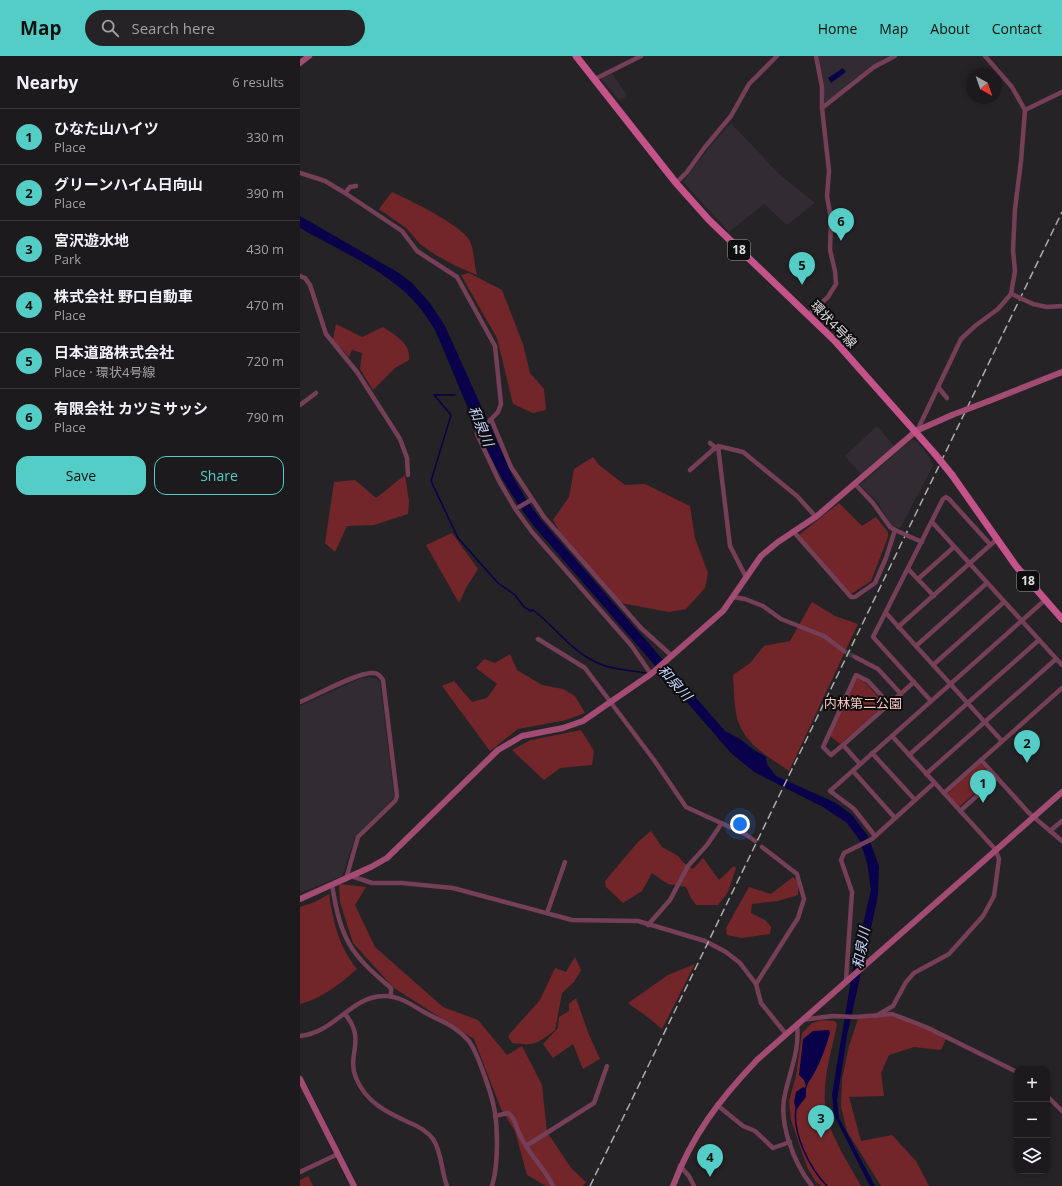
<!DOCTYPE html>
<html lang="en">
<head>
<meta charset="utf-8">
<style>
	body { margin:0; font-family:"Open Sans","Noto Sans JP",sans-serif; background:#252325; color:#f1f3f6 }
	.controls { position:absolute; right:12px; bottom:12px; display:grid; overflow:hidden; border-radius:8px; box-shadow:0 2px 6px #0003 }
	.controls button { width:36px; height:36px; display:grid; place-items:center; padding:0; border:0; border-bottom:1px solid #3a383b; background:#1c1a1c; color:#f1f3f6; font:20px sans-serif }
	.compass { position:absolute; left:666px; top:12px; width:36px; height:36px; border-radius:50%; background:#1c1a1c; box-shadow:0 2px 6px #0003; rotate:140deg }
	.you { position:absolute; left:440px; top:768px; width:14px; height:14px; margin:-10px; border:3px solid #fff; border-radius:50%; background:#1a73e8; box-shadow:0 0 0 6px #1a73e833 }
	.badge { display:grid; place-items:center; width:26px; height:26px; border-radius:50%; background:#54cdc6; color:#111; font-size:13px; font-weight:700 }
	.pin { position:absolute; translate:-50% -33px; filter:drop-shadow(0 1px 2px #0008) }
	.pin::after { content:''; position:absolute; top:21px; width:14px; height:12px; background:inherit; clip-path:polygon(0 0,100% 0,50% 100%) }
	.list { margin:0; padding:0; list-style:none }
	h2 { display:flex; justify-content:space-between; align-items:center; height:52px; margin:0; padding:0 16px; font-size:17px }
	h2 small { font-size:13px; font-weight:400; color:#a0a1a3 }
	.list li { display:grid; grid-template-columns:26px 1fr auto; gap:12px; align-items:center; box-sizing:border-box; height:56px; padding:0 16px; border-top:1px solid #3a383b }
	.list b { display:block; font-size:15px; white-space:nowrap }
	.list p { margin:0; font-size:13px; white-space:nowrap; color:#a0a1a3 }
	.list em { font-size:13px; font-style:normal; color:#a0a1a3 }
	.actions { display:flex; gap:8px; padding:12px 16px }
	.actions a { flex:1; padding:9px 0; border:1px solid #54cdc6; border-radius:12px; text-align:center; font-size:14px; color:#54cdc6 }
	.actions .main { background:#54cdc6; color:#111 }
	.icon { flex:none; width:22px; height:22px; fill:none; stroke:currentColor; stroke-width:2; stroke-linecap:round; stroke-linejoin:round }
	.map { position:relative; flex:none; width:762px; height:1130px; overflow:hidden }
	header { display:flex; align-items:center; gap:24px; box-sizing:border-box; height:56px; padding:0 20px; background:#54cdc6; color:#111 }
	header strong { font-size:19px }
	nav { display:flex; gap:22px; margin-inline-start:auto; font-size:14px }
	.search { width:280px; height:36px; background:#252325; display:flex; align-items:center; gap:10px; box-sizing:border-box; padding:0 14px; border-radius:22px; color:#a0a1a3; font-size:15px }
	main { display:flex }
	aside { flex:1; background:#1c1a1c }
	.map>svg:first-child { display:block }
	.built { fill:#322b32 }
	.green { fill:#72262a }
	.water { fill:#09014a }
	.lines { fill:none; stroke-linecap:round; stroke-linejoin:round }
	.stream { stroke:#09014a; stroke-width:1.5 }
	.street-tunnel { stroke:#423f42; stroke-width:4.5; stroke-dasharray:4.5 2; stroke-linecap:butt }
	.street { stroke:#753f57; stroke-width:4.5 }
	.secondary { stroke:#a24b73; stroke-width:6 }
	.primary { stroke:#c45389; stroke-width:7 }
	.rail { stroke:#aeacae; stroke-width:1.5; stroke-dasharray:8 4; stroke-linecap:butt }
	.street-bridge { stroke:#753f57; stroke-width:4.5 }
	.secondary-bridge { stroke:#a24b73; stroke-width:6 }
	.primary-bridge { stroke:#c45389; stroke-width:7 }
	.labels { text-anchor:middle; stroke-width:4; stroke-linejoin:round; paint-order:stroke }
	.shield { fill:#0e0d0e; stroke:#a09ea0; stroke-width:1 }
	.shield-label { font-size:12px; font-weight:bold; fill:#dedcde }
	.street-label { font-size:13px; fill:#dedcde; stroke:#0e0d0e }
	.park-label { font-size:13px; fill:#fac5c4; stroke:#0e0d0e }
	.water-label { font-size:14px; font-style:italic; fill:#c4d2fc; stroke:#0e0d0e }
</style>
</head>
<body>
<header>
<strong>Map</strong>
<div class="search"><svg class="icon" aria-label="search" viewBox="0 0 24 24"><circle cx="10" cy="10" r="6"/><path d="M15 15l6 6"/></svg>Search here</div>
<nav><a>Home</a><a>Map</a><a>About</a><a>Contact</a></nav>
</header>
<main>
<aside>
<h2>Nearby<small>6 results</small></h2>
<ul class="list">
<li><span class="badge">1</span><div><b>ひなた山ハイツ</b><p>Place</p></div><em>330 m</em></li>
<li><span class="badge">2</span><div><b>グリーンハイム日向山</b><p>Place</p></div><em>390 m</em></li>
<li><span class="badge">3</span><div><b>宮沢遊水地</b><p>Park</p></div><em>430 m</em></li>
<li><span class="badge">4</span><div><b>株式会社 野口自動車</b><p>Place</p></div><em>470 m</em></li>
<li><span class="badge">5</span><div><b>日本道路株式会社</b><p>Place · 環状4号線</p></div><em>720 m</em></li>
<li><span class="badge">6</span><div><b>有限会社 カツミサッシ</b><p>Place</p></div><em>790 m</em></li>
</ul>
<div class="actions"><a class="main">Save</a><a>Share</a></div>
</aside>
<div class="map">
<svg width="762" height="1130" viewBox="0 0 762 1130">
	<rect width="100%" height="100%" fill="#262326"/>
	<g class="built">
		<path d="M 518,0 L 592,0 L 527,46 L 525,45 Z"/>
		<path d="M 311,16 L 327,39 L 320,45 L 300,22 Z"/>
		<path d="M 431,67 L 478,117 L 515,147 L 487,169 L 464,148 L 429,176 L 383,126 L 407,94 Z"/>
		<path d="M 577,370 L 594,390 L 561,418 L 545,400 Z"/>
		<path d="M 612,383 L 616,385 L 631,403 L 630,405 L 633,410 L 600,472 L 591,469 L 578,447 L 560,429 Z"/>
		<path d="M 69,621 L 77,623 L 80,627 L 94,740 L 92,744 L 55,781 L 42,820 L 0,837 L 0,650 L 59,623 Z"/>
	</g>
	<g class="green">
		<path d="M 92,136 C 109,144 162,169 170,185 C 174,195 174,208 177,219 L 156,210 L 134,198 L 120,188 L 106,172 L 79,153 Z"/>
		<path d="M 169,217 L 202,234 L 223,288 L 230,317 L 244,333 L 246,354 L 233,357 L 213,348 L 197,282 L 161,219 Z"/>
		<path d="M 36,268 L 62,281 L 83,271 C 96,280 111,287 109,304 L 95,312 L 73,334 L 60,313 L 62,297 L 52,294 L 49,301 L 33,284 Z"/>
		<path d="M 293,401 L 299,409 L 325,429 L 345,428 L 390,450 L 395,482 L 408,517 L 405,532 L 386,553 L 369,556 L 321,547 L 268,490 L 253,464 L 269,441 L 274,413 Z"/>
		<path d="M 105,419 L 109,445 L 108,458 L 74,469 L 47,470 L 35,496 L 25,487 L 34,426 L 55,424 L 76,442 Z"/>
		<path d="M 539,447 L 562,470 L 576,461 L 588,476 L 588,481 L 571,525 L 551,538 L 499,479 Z"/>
		<path d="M 152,477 L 178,513 L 166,532 L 159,547 L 126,489 Z"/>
		<path d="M 512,546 L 535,560 L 558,568 L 489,715 C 470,702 448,690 439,668 C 434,656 434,633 433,619 L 450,607 L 464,590 L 490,585 Z"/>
		<path d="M 210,598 L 217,614 L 242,629 L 263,633 L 275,640 L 285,657 L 266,664 L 218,673 L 190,695 L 142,630 L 154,625 L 172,646 L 187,642 L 197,628 L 176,612 L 184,603 L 195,607 Z"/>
		<path d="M 557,622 L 566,627 L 585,649 L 540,688 L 530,680 Z"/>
		<path d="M 281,674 L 294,695 L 292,709 L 260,712 L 244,724 L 212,694 L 231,684 Z"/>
		<path d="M 680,707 L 693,721 L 659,751 L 647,738 Z"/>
		<path d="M 351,775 L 362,791 L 378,800 L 384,807 L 393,813 L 403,802 L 419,824 L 434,810 L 436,812 L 428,836 L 418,849 L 396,849 L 391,842 L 386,831 L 368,828 L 352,817 L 342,835 L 323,847 L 306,831 L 305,825 L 338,786 Z"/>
		<path d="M 493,821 L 498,826 L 498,839 L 478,845 L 452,848 L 451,857 L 465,864 L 471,871 L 470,878 L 442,882 L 427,879 L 426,872 L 449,831 L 471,838 Z"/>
		<path d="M 39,828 L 66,831 L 55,849 L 75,891 L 143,951 L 178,964 L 207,999 L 222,990 L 242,1029 L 247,1076 L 271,1112 L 286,1126 L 283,1130 L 246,1130 L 227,1119 L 215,1075 L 201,1053 L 174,983 L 94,932 L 53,887 L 40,846 Z"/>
		<path d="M 29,838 C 33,866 39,891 57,913 C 40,928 23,942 0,948 L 0,851 L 15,846 Z"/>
		<path d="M 275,901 L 281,914 L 274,926 L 262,937 L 255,974 C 237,988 234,990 212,987 L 208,980 L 240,944 L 255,912 L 266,916 Z"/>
		<path d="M 395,908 L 362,973 L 345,959 L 328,947 L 368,919 Z"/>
		<path d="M 276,942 L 289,979 L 300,1003 L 283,1013 L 273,988 L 253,1002 L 243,988 L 258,972 L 259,961 L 269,955 L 269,948 Z"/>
		<path d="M 589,959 L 616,968 L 646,983 L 641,994 L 614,991 L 589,999 L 581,1017 L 584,1040 L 549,1041 L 561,1085 L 592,1079 L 616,1105 L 629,1130 L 581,1130 L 547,1075 L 541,1051 L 542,1023 L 549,990 L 558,963 Z"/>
		<path d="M 522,964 L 535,965 L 537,969 C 531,997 520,1031 527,1060 C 533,1085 549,1108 561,1130 L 522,1130 L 516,1126 L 507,1111 L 491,1064 L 489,1045 L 496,1020 L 502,977 L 512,967 Z"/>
		<path d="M 8,1120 L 13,1130 L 0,1130 L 0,1124 Z"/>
	</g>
	<g class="water">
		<path d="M 543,12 L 546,16 L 531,27 L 528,22 Z"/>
		<path d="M 0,160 L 99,217 L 112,227 L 130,247 L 145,270 L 213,421 L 226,443 L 242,465 L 425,675 L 440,683 L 454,694 L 466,701 L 467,708 L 476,720 L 536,747 L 552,759 L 568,780 L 579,810 L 578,840 L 547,980 L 537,1044 L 539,1062 L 575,1130 L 570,1130 L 534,1059 L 532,1038 L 554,906 L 571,834 L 567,807 L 560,785 L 547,767 L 523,751 L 454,716 L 431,697 L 239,476 C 190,418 165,342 135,274 C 128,262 120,251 111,242 C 82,212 36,193 0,172 Z"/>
		<path d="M 529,974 L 530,977 C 525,995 517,1015 506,1030 L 504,1024 L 499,1019 L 503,983 L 513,975 Z"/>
		<path d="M 503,1031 L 506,1033 L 506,1041 L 496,1054 L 494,1046 L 496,1036 Z"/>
	</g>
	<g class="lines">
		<g class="stream">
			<path d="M 155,339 L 134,339 L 151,359 L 131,425 L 158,482 L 198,527 L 215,539 L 224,551 L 231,555 L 233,554 C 256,571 272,597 300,608 C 314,614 331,614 346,617"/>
			<path d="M 505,1033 L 507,1028"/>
			<path d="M 496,1053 C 492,1077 510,1113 527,1130"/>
		</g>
		<path class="street-tunnel" d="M 544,595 L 555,601"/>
		<g class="street">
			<path d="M 295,23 L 341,0"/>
			<path d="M 522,52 L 574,11 L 595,0"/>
			<path d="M 725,54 L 762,36"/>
			<path d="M 0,117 L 25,125 L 45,137 L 102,175 L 117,195 L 157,221 L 195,290 L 201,348 L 198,356 L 177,378 L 199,425 L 216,454 L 232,476 L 331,589 L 351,618"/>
			<path d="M 376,127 L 387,116 L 405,91 L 431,60 L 449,28 L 477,0"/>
			<path d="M 45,137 L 50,131 L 56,130"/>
			<path d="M 0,220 L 5,222 L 10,229 L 26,278 L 57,316 L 100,383 L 107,402 L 108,419"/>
			<path d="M 733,248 L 747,251 L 762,250"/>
			<path d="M 509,258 L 528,241 L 536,228 L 535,215 L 530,194 L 531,163 L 527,140 L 529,115 L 522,52 L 522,31 L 516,0"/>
			<path d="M 638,331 L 647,342"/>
			<path d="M 0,349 L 16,337"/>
			<path d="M 191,363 L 211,411 L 244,461 L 341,572 L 372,600"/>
			<path d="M 617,375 L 661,283 L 675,270 L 698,253 L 711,238 L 715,215 L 713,194 L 715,153 L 721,105 L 725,54 L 712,31 L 685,0"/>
			<path d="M 410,387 L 417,393"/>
			<path d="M 390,414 L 415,392"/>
			<path d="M 219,451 L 231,444"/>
			<path d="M 632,466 L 762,609"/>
			<path d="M 493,475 L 551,541 L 555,541 L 575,527 L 586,502 L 595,474 L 590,471 L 573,447 L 555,428"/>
			<path d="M 608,513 L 634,540"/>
			<path d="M 446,521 L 430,490 L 418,390 L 443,396 L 497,440 L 516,461"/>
			<path d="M 618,523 L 654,491"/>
			<path d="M 433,541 L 445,543 L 463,550 L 481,563 L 524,580 L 544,595"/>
			<path d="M 586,557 L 702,685"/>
			<path d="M 598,571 L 697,483"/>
			<path d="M 238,583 L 285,612 L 354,704 L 386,751 L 445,778 L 455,785"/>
			<path d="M 616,590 L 687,527"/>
			<path d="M 555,601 L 578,613 L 601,638"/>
			<path d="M 633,609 L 704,546"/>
			<path d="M 631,645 L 573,581 L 643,443 L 646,441 L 649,443 L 688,486"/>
			<path d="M 0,646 C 15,640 60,615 73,617 C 78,617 80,620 83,624 L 97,740 L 95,745 L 58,781 L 46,823"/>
			<path d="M 543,689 L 531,699 L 523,691 L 556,619 L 568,625 L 589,648"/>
			<path d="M 572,697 L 615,744"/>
			<path d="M 609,699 L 739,584"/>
			<path d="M 681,704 L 729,757 L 762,785"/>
			<path d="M 560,708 L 543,689 L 614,626"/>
			<path d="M 553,715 L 595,762"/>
			<path d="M 626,718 L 756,603"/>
			<path d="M 644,737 L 762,632"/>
			<path d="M 660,755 L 697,722"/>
			<path d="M 750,775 L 762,765"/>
			<path d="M 575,780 L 554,753 L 530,735 L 745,544"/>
			<path d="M 51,820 L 72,827 L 102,827 L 153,832 L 272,864 L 338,865 L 405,885 L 426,896 L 440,907 L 456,928 L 461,947 L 486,978"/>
			<path d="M 32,829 C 41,883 49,897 91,932 L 91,940"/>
			<path d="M 247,857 L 265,806"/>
			<path d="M 348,869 L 370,844 L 388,810 L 407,789 L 422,767"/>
			<path d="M 546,924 L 552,836 L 541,804 L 544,797 L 572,783 L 634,727"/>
			<path d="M 456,928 L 498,862 L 504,843 L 497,818 L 462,791"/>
			<path d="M 45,958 C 67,985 46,998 56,1022 C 66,1046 86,1056 108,1066 C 118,1070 127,1075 133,1083 C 142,1096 141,1115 147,1130"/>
			<path d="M 576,960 L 593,950 L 606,926 L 614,917 L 649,898 L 683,860 L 694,840 L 699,803 L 695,793 L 592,680"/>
			<path d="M 502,964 L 532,960 L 556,961 L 592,958 L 626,971 L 717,1016"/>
			<path d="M 497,969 C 500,993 490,1015 485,1038 C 478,1066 494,1108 512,1130"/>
			<path d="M 0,980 C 36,976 50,941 83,940 C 98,939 112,949 124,956 C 140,965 156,970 168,984 C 177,994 193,1042 195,1057 C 198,1077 198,1111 192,1130"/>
			<path d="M 747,1040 L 762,1055"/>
			<path d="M 417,1049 L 443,1070 L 455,1075 L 473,1092 L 490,1086"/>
			<path d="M 195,1060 L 208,1057 C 216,1062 216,1072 220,1079 C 228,1098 245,1112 253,1130"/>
			<path d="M 226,1090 L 294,1047 L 307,1010"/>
			<path d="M 380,1110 L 389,1120 L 394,1130"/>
			<path d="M 0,1116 L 38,1098"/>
		</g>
		<g class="secondary">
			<path d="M 0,7 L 9,0"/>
			<path d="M 689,345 L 762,316"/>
			<path d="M 0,843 L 71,811 L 87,802 L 198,694 L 222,680 L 263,672 L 283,665 L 351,618 L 423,555 L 461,500 L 478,486 L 517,460 L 616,375 L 652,359"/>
			<path d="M 0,1023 L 54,1130"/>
			<path d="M 373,1130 C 392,1079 420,1043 457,1004 L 762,736"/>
		</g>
		<g class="primary">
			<path d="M 276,0 L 376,127 L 409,164 L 534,284 L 635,398"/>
			<path d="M 652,419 L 716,510 L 762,563"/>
		</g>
		<path class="rail" d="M 290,1130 L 762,156"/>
		<g class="street-bridge">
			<path d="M 714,239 L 733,248"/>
			<path d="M 595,474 L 622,486"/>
		</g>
		<path class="secondary-bridge" d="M 652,359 L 689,345"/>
		<path class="primary-bridge" d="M 635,398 L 652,419"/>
	</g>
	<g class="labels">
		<g class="shield">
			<rect x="428" y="184" width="22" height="20" rx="3"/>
			<rect x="717" y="515" width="22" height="20" rx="3"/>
		</g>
		<g class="shield-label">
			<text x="439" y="198">18</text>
			<text x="728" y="529">18</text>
		</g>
		<g class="street-label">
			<text transform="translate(534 268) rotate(46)" y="5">環状4号線</text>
		</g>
		<g class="park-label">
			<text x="563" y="652">内林第二公園</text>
		</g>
		<g class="water-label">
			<text transform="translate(181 370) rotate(67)" y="5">和泉川</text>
			<text transform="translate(375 627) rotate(48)" y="5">和泉川</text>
			<text transform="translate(561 892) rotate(-80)" y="5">和泉川</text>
		</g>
	</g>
</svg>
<div class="controls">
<button>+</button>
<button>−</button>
<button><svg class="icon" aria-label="layers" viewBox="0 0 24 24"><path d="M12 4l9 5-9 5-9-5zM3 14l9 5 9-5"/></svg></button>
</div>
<svg class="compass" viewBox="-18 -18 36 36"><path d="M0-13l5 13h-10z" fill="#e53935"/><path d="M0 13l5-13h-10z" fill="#a0a1a3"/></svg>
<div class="you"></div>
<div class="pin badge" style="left:683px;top:747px">1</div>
<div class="pin badge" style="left:727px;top:707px">2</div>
<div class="pin badge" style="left:521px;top:1082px">3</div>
<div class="pin badge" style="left:410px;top:1121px">4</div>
<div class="pin badge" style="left:502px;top:229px">5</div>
<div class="pin badge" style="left:541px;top:185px">6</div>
</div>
</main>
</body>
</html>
